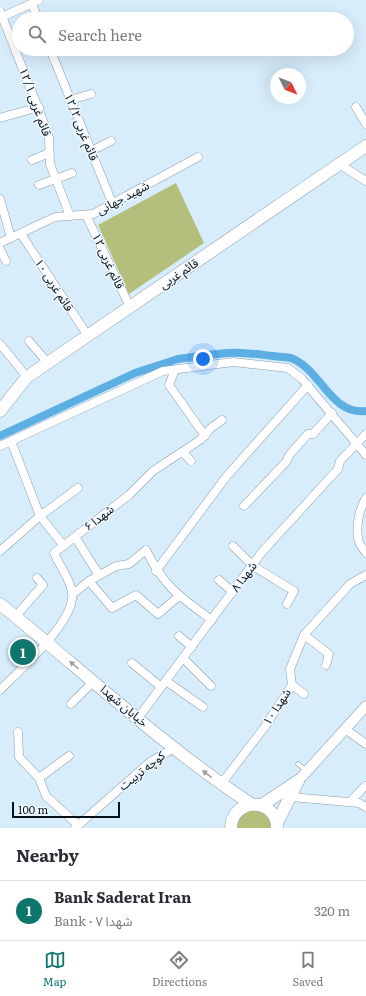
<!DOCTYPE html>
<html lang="en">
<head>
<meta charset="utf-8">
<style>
	body { margin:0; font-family:Literata,"Noto Sans Arabic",serif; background:#f2f2f3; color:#2b2b33 }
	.compass { position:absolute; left:270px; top:68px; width:36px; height:36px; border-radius:50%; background:#fff; box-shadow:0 4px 16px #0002; rotate:133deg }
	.scale { position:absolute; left:12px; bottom:10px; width:108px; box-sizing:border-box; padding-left:4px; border:2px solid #0a1217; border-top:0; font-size:11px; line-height:14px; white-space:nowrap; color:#0a1217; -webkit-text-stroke:3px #eff8fe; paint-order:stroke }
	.you { position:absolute; left:203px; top:359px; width:14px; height:14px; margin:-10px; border:3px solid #fff; border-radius:50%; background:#1a73e8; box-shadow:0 0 0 6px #1a73e833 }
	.badge { display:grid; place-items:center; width:26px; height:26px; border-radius:50%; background:#0f766e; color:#fff; font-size:13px; font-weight:700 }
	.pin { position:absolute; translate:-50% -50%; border:2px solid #fff; box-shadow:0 1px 4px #0006 }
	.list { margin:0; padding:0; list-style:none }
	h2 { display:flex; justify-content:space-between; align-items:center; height:52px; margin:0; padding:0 16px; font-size:17px }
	h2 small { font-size:13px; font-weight:400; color:#7c7c81 }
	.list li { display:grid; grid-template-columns:26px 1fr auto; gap:12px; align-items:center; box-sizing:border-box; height:60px; padding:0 16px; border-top:1px solid #e1e1e2 }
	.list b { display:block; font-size:15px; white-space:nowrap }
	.list p { margin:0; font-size:13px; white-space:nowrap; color:#7c7c81 }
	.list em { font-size:13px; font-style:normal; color:#7c7c81 }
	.icon { flex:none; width:22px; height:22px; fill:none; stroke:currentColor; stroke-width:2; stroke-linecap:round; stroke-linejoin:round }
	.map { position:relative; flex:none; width:366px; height:828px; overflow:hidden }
	.search { position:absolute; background:#fff; box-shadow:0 4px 16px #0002; left:12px; right:12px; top:12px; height:44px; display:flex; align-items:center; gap:10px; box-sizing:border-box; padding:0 14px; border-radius:22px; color:#7c7c81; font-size:15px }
	.sheet { height:112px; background:#fff }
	nav { display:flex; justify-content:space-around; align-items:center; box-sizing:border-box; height:56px; border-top:1px solid #e1e1e2; background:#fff; font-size:11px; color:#7c7c81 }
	nav a { display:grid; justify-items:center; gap:2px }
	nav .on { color:#0f766e }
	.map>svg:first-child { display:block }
	.green { fill:#b5bf7c }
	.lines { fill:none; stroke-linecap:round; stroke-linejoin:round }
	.canal { stroke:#5bafe3; stroke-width:8 }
	.building { fill:#aadafb; stroke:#7c909d }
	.service-casing { stroke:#899dab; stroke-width:5 }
	.minor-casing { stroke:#899dab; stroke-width:9 }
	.tertiary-casing { stroke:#899dab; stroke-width:11 }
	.secondary-casing { stroke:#899dab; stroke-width:13 }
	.service { stroke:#fff; stroke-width:4 }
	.minor { stroke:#fff; stroke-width:8 }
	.tertiary { stroke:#fff; stroke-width:10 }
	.secondary { stroke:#fff; stroke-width:12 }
	.oneway { fill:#9da0a2 }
	.labels { text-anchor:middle; stroke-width:3; stroke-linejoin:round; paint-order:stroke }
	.street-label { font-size:12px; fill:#0a1217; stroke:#eff8fe }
</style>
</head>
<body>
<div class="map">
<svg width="366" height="828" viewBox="0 0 366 828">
	<rect width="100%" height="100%" fill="#d7edfc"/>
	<g class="green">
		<path d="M 176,183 L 204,243 L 129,294 L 98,225 Z"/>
		<path d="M 248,808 L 267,811 L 274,828 L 234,828 L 235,821 Z"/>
	</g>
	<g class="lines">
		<g class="canal">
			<path d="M 218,354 C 237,351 255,354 273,356 C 279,357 286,357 291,358 C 322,370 330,415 366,411"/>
			<path d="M 0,436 L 135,373 L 178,359 L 216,354"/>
		</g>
	</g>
	<path class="building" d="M 27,642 L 32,646 L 32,650 L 21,660 L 13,654 Z"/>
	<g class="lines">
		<g class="service-casing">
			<path id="service" d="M 298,764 L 307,771"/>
		</g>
		<g class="minor-casing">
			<g id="minor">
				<path d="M 32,4 L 38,19"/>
				<path d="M 0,11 L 42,118 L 49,138 L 50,164 L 70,216"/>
				<path d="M 2,17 L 39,0"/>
				<path d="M 50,49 L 113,205"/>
				<path d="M 70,100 L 91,94"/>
				<path d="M 356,107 L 366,124"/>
				<path d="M 0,118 L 39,107"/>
				<path d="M 91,151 L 111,141"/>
				<path d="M 32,160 L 49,153"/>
				<path d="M 339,164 L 366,181"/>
				<path d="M 39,185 L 72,173"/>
				<path d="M 0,199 L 11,238"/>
				<path d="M 86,215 L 130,307"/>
				<path d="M 21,234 L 88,336"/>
				<path d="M 0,243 L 55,217 L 93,214 L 198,157"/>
				<path d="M 0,249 L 6,261"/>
				<path d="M 29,341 L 48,363"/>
				<path d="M 0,344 L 27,377"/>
				<path d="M 175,370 L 169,385 L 205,436"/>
				<path d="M 11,441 L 40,516 L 64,546"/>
				<path d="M 0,446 L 163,371 L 233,362 L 288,368 L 302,379 L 366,455"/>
				<path d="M 183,452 L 191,461"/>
				<path d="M 366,498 C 359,509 355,529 359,542 C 360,545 364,550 366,553"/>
				<path d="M 244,506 L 286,462 L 290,454 L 308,434 L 313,434 L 332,413"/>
				<path d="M 75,537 L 99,575"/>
				<path d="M 233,546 L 253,566 L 294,591 L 287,604"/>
				<path d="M 0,551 L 40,516 L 78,488"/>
				<path d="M 156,571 L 226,477 L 308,385"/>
				<path d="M 219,580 L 233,592"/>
				<path d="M 89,581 L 112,608 L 136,595 L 158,614 L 179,596"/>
				<path d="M 73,594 L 89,581 L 116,566 L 129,564 L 146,550 C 164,587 180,597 212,620"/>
				<path d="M 15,617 L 43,585 L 37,578"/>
				<path d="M 304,635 L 329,654 L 326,665"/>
				<path d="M 179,636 L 192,647"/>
				<path d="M 183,658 L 211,686"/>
				<path d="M 132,663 L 161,687"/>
				<path d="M 166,681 L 203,707"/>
				<path d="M 292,685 L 304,694"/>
				<path d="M 0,690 C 19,671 77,620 72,592 C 70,578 60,567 54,553 L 129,495 L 153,471 L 200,440 L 211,428 L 222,420"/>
				<path d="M 71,704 L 94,681"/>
				<path d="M 138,718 L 262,552 L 338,469 L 340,461 L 366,434"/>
				<path d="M 345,729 L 366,744"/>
				<path d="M 18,732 L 19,757 L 39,778 L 46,796 L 78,825"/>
				<path d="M 39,778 L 69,756"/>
				<path d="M 221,784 L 264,728 L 292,685 L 290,669 L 304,635 L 350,584 L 366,575"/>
				<path d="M 291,797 L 359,803 L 366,807"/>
				<path d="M 350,802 L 365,786"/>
				<path d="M 75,828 L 150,762 L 174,748"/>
			</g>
		</g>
		<g class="tertiary-casing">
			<path id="tertiary" d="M 298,781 L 366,706"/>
		</g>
		<g class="secondary-casing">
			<g id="secondary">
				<path d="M 0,411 L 27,377 L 366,146"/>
				<path d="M 0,604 C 83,671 162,745 251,804"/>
				<path d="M 262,805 L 298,781"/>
				<path d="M 277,823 L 298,781"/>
				<path d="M 231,828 C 232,797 277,797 277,828"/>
			</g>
		</g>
		<use href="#service" class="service"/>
		<use href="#minor" class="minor"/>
		<use href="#tertiary" class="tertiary"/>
		<use href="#secondary" class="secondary"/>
	</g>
	<defs><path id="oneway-solid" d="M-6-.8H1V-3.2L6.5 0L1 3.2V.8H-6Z"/></defs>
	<g class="oneway">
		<use href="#oneway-solid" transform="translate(74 665) rotate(-140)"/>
		<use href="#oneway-solid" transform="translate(207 774) rotate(-142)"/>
	</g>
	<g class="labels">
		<g class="street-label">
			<text transform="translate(35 102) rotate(70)" y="4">قائم غربی ۱۲/۱</text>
			<text transform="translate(81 127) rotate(68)" y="4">قائم غربی ۱۲/۲</text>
			<text transform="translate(123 198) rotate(-28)" y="4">شهید جهانی</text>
			<text transform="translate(108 261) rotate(65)" y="4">قائم غربی ۱۲</text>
			<text transform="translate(179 274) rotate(-34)" y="4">قائم غربی</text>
			<text transform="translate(54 285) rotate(57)" y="4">قائم غربی ۱۰</text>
			<text transform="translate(99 518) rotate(-38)" y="4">شهدا ۶</text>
			<text transform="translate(244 577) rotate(-53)" y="4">شهدا ۸</text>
			<text transform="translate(124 706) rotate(40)" y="4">خیابان شهدا</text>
			<text transform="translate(277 707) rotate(-57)" y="4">شهدا ۱۰</text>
			<text transform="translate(142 771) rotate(-38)" y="4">کوچه تربیت</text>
		</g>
	</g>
</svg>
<svg class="compass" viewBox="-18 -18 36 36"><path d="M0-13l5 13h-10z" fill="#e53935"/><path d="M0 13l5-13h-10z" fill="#7c7c81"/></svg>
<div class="scale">100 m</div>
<div class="you"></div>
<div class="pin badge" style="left:23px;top:652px">1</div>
<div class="search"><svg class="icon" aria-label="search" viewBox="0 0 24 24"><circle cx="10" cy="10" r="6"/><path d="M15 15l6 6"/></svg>Search here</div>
</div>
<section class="sheet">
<h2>Nearby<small></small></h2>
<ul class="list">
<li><span class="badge">1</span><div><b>Bank Saderat Iran</b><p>Bank · شهدا ۷</p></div><em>320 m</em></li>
</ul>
</section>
<nav>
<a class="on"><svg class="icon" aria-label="map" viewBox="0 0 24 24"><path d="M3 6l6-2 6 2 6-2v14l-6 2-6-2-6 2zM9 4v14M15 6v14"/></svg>Map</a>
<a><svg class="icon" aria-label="directions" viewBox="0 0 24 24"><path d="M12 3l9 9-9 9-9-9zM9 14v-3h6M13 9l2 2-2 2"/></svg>Directions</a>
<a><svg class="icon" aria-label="saved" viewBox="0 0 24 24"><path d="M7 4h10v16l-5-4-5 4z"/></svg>Saved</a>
</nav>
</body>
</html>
